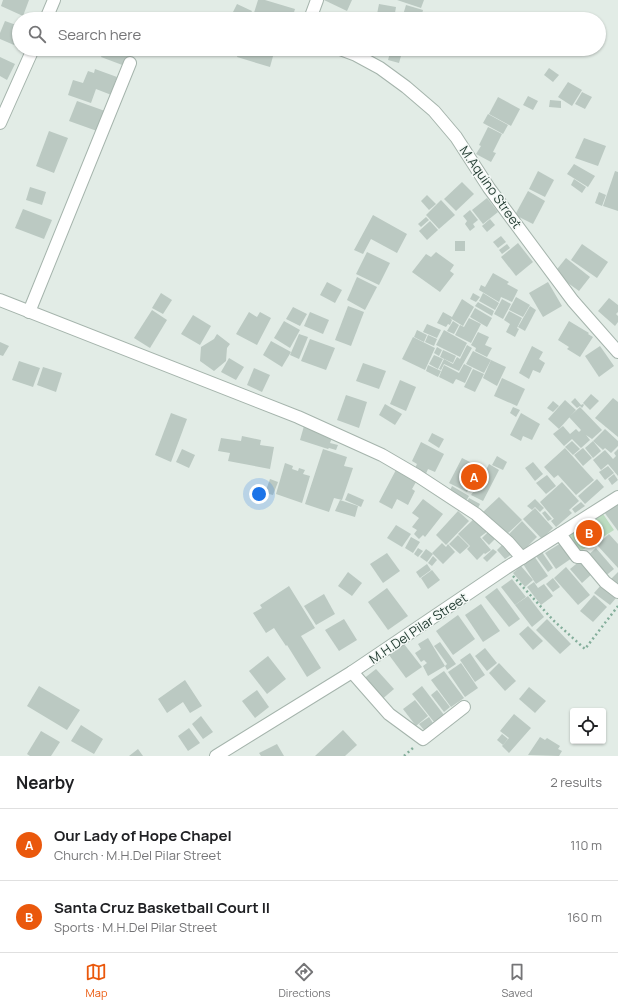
<!DOCTYPE html>
<html lang="en">
<head>
<meta charset="utf-8">
<style>
	body { margin:0; font-family:Manrope,sans-serif; background:#f6f6f6; color:#202124 }
	.controls { position:absolute; right:12px; bottom:12px; display:grid; overflow:hidden; border-radius:4px; box-shadow:0 1px 3px #0004 }
	.controls button { width:36px; height:36px; display:grid; place-items:center; padding:0; border:0; border-bottom:1px solid #e0e0e0; background:#fff; color:#202124; font:20px sans-serif }
	.you { position:absolute; left:259px; top:494px; width:14px; height:14px; margin:-10px; border:3px solid #fff; border-radius:50%; background:#1a73e8; box-shadow:0 0 0 6px #1a73e833 }
	.badge { display:grid; place-items:center; width:26px; height:26px; border-radius:50%; background:#ea580c; color:#fff; font-size:13px; font-weight:700 }
	.pin { position:absolute; translate:-50% -50%; border:2px solid #fff; box-shadow:0 1px 4px #0006 }
	.list { margin:0; padding:0; list-style:none }
	h2 { display:flex; justify-content:space-between; align-items:center; height:52px; margin:0; padding:0 16px; font-size:17px }
	h2 small { font-size:13px; font-weight:400; color:#757577 }
	.list li { display:grid; grid-template-columns:26px 1fr auto; gap:12px; align-items:center; box-sizing:border-box; height:72px; padding:0 16px; border-top:1px solid #e0e0e0 }
	.list b { display:block; font-size:15px; white-space:nowrap }
	.list p { margin:0; font-size:13px; white-space:nowrap; color:#757577 }
	.list em { font-size:13px; font-style:normal; color:#757577 }
	.icon { flex:none; width:22px; height:22px; fill:none; stroke:currentColor; stroke-width:2; stroke-linecap:round; stroke-linejoin:round }
	.map { position:relative; flex:none; width:618px; height:756px; overflow:hidden }
	.search { position:absolute; background:#fff; box-shadow:0 1px 3px #0004; left:12px; right:12px; top:12px; height:44px; display:flex; align-items:center; gap:10px; box-sizing:border-box; padding:0 14px; border-radius:22px; color:#757577; font-size:15px }
	.sheet { height:196px; background:#fff }
	nav { display:flex; justify-content:space-around; align-items:center; box-sizing:border-box; height:56px; border-top:1px solid #e0e0e0; background:#fff; font-size:11px; color:#757577 }
	nav a { display:grid; justify-items:center; gap:2px }
	nav .on { color:#ea580c }
	.map>svg:first-child { display:block }
	.green { fill:#bcdcc0 }
	.building { fill:#bbc9c2 }
	.lines { fill:none; stroke-linecap:round; stroke-linejoin:round }
	.minor-casing { stroke:#a5b4ac; stroke-width:14 }
	.tertiary-casing { stroke:#a5b4ac; stroke-width:14 }
	.path { stroke:#84ae9b; stroke-width:2.5; stroke-dasharray:2 3; stroke-linecap:butt }
	.minor { stroke:#fff; stroke-width:12 }
	.tertiary { stroke:#fff; stroke-width:12 }
	.labels { text-anchor:middle; stroke-width:3; stroke-linejoin:round; paint-order:stroke }
	.street-label { font-size:13px; fill:#233c32; stroke:#f3f8f5 }
</style>
</head>
<body>
<div class="map">
<svg width="618" height="756" viewBox="0 0 618 756">
	<rect width="100%" height="100%" fill="#e2ece6"/>
	<path class="green" d="M 601,511 L 614,530 L 576,554 L 563,535 Z"/>
	<g class="building">
		<path d="M 3,0 L 29,0 L 23,16 L 1,6 Z"/>
		<path d="M 258,0 L 265,0 L 295,9 L 292,19 L 263,19 L 253,16 Z"/>
		<path d="M 324,0 L 352,0 L 347,11 Z"/>
		<path d="M 397,0 L 424,0 L 421,8 Z"/>
		<path d="M 237,4 L 252,11 L 248,19 L 237,19 L 231,16 Z"/>
		<path d="M 379,4 L 396,7 L 394,19 L 376,19 Z"/>
		<path d="M 406,5 L 423,10 L 421,19 L 416,19 L 403,15 Z"/>
		<path d="M 5,21 L 19,26 L 19,33 L 14,45 L 0,39 L 0,33 Z"/>
		<path d="M 104,49 L 132,49 L 125,66 L 101,57 Z"/>
		<path d="M 239,49 L 275,49 L 270,67 L 237,57 Z"/>
		<path d="M 384,49 L 403,49 L 399,63 L 388,60 L 390,53 L 383,51 Z"/>
		<path d="M 0,57 L 15,64 L 7,80 L 0,76 Z"/>
		<path d="M 549,68 L 559,75 L 553,82 L 544,75 Z"/>
		<path d="M 95,69 L 117,77 L 114,85 L 117,86 L 114,96 L 96,89 L 91,103 L 68,95 L 73,80 L 83,83 L 88,71 L 94,73 Z"/>
		<path d="M 568,82 L 582,90 L 572,106 L 558,97 Z"/>
		<path d="M 582,92 L 592,97 L 585,109 L 575,104 Z"/>
		<path d="M 528,96 L 538,101 L 533,110 L 523,105 Z"/>
		<path d="M 498,97 L 520,109 L 511,126 L 489,114 Z"/>
		<path d="M 550,100 L 561,101 L 561,108 L 549,107 Z"/>
		<path d="M 77,101 L 105,111 L 97,131 L 69,121 Z"/>
		<path d="M 488,114 L 508,125 L 503,134 L 483,123 Z"/>
		<path d="M 488,127 L 502,134 L 493,152 L 496,153 L 491,162 L 476,154 L 481,146 L 479,145 Z"/>
		<path d="M 49,131 L 68,138 L 54,173 L 36,166 Z"/>
		<path d="M 584,138 L 606,146 L 598,166 L 575,158 Z"/>
		<path d="M 574,164 L 595,176 L 588,187 L 567,174 Z"/>
		<path d="M 538,171 L 554,180 L 545,197 L 529,189 Z"/>
		<path d="M 615,171 L 618,172 L 618,211 L 603,206 Z"/>
		<path d="M 574,179 L 586,187 L 582,193 L 571,185 Z"/>
		<path d="M 462,182 L 474,194 L 456,211 L 444,199 Z"/>
		<path d="M 30,187 L 46,192 L 42,205 L 26,200 Z"/>
		<path d="M 528,191 L 545,201 L 533,224 L 515,215 Z"/>
		<path d="M 599,192 L 606,195 L 602,206 L 595,203 Z"/>
		<path d="M 427,195 L 436,204 L 429,210 L 421,201 Z"/>
		<path d="M 487,198 L 498,212 L 483,224 L 472,210 Z"/>
		<path d="M 441,200 L 455,215 L 439,229 L 426,215 Z"/>
		<path d="M 23,209 L 52,220 L 44,239 L 15,228 Z"/>
		<path d="M 470,210 L 478,220 L 473,224 L 475,227 L 470,231 L 465,224 L 467,221 L 463,216 Z"/>
		<path d="M 373,215 L 407,234 L 397,253 L 371,239 L 363,254 L 354,250 Z"/>
		<path d="M 426,217 L 429,220 L 421,227 L 418,224 Z"/>
		<path d="M 490,219 L 495,225 L 487,232 L 482,226 Z"/>
		<path d="M 430,221 L 438,230 L 427,240 L 419,231 Z"/>
		<path d="M 501,236 L 506,242 L 498,248 L 493,242 Z"/>
		<rect x="455" y="241" width="10" height="10"/>
		<path d="M 518,243 L 533,262 L 516,276 L 501,257 Z"/>
		<path d="M 507,244 L 510,248 L 502,254 L 499,250 Z"/>
		<path d="M 582,244 L 608,262 L 597,278 L 571,260 Z"/>
		<path d="M 367,252 L 390,263 L 379,285 L 356,274 Z"/>
		<path d="M 436,252 L 454,265 L 450,271 L 454,274 L 440,292 L 412,272 L 426,254 L 431,257 Z"/>
		<path d="M 566,258 L 590,277 L 579,291 L 554,273 Z"/>
		<path d="M 493,273 L 509,282 L 507,284 L 518,290 L 512,302 L 501,297 L 499,302 L 479,290 L 481,285 L 485,287 Z"/>
		<path d="M 357,277 L 377,287 L 365,310 L 347,300 Z"/>
		<path d="M 327,282 L 342,290 L 335,303 L 320,295 Z"/>
		<path d="M 548,282 L 562,306 L 543,317 L 529,293 Z"/>
		<path d="M 161,293 L 172,300 L 163,314 L 152,308 Z"/>
		<path d="M 473,293 L 480,297 L 476,302 L 470,299 Z"/>
		<path d="M 483,293 L 499,303 L 495,310 L 479,301 Z"/>
		<path d="M 516,297 L 530,305 L 523,317 L 509,310 Z"/>
		<path d="M 609,298 L 618,305 L 618,312 L 616,314 L 618,316 L 618,322 L 615,326 L 598,311 Z"/>
		<path d="M 462,299 L 474,307 L 463,326 L 450,318 L 452,320 L 450,325 L 448,324 L 446,327 L 437,323 L 443,312 L 452,317 Z"/>
		<path d="M 502,299 L 511,304 L 503,319 L 494,314 Z"/>
		<path d="M 478,302 L 494,311 L 492,316 L 475,306 Z"/>
		<path d="M 348,306 L 364,312 L 351,346 L 335,340 Z"/>
		<path d="M 530,306 L 536,310 L 525,331 L 518,327 Z"/>
		<path d="M 293,307 L 307,314 L 300,326 L 286,319 Z"/>
		<path d="M 475,308 L 492,318 L 487,327 L 470,317 Z"/>
		<path d="M 152,310 L 167,320 L 150,348 L 134,338 Z"/>
		<path d="M 509,311 L 522,318 L 517,328 L 519,329 L 515,337 L 506,332 L 510,324 L 504,320 Z"/>
		<path d="M 249,312 L 257,317 L 260,312 L 271,318 L 257,345 L 236,334 Z"/>
		<path d="M 310,312 L 329,320 L 323,334 L 304,326 Z"/>
		<path d="M 193,315 L 211,326 L 200,345 L 181,334 Z"/>
		<path d="M 469,318 L 481,324 L 471,343 L 455,335 L 460,325 L 464,327 Z"/>
		<path d="M 284,321 L 300,330 L 290,348 L 274,338 Z"/>
		<path d="M 453,321 L 459,325 L 454,334 L 447,331 Z"/>
		<path d="M 569,321 L 589,333 L 588,334 L 593,337 L 580,357 L 567,349 L 569,347 L 558,340 Z"/>
		<path d="M 427,324 L 441,330 L 437,338 L 423,332 Z"/>
		<path d="M 417,330 L 427,335 L 424,342 L 414,337 Z"/>
		<path d="M 444,330 L 467,343 L 460,357 L 436,345 Z"/>
		<path d="M 478,332 L 489,337 L 485,345 L 492,348 L 487,357 L 475,351 L 476,348 L 471,345 Z"/>
		<path d="M 217,334 L 230,344 L 227,348 L 226,361 L 214,371 L 200,361 L 201,347 L 214,339 Z"/>
		<path d="M 299,334 L 308,337 L 299,359 L 290,355 Z"/>
		<path d="M 428,335 L 437,339 L 434,346 L 425,342 Z"/>
		<path d="M 413,337 L 435,348 L 425,370 L 402,359 Z"/>
		<path d="M 310,339 L 335,348 L 326,370 L 301,361 Z"/>
		<path d="M 271,341 L 291,352 L 282,367 L 263,355 Z"/>
		<path d="M 0,342 L 9,346 L 3,356 L 0,355 Z"/>
		<path d="M 467,345 L 472,348 L 459,371 L 444,364 L 441,370 L 439,369 L 444,359 L 453,364 L 457,357 L 460,359 Z"/>
		<path d="M 532,346 L 543,352 L 539,359 L 545,363 L 540,373 L 533,370 L 529,379 L 519,373 Z"/>
		<path d="M 600,346 L 614,366 L 599,377 L 585,356 Z"/>
		<path d="M 437,347 L 442,350 L 439,356 L 434,353 Z"/>
		<path d="M 443,350 L 456,356 L 453,363 L 440,357 Z"/>
		<path d="M 473,351 L 491,360 L 484,373 L 466,364 Z"/>
		<path d="M 434,355 L 443,359 L 438,369 L 429,364 Z"/>
		<path d="M 229,358 L 244,367 L 236,380 L 221,372 Z"/>
		<path d="M 491,360 L 506,367 L 497,386 L 483,378 Z"/>
		<path d="M 19,361 L 40,368 L 33,387 L 12,380 Z"/>
		<path d="M 363,363 L 386,371 L 379,389 L 356,381 Z"/>
		<path d="M 464,364 L 472,368 L 465,383 L 456,379 L 453,384 L 439,377 L 444,365 L 459,373 Z"/>
		<path d="M 428,365 L 441,371 L 438,377 L 426,371 Z"/>
		<path d="M 43,367 L 62,373 L 56,392 L 37,385 Z"/>
		<path d="M 254,368 L 270,375 L 262,392 L 247,385 Z"/>
		<path d="M 473,369 L 484,374 L 475,392 L 464,387 Z"/>
		<path d="M 502,378 L 525,389 L 517,406 L 494,396 Z"/>
		<path d="M 400,380 L 416,387 L 406,411 L 390,404 Z"/>
		<path d="M 591,394 L 599,401 L 590,410 L 583,403 Z"/>
		<path d="M 346,395 L 367,402 L 359,428 L 337,420 Z"/>
		<path d="M 575,398 L 581,405 L 583,404 L 584,405 L 582,408 L 580,406 L 577,408 L 571,402 Z"/>
		<path d="M 613,398 L 618,402 L 618,437 L 595,418 Z"/>
		<path d="M 565,400 L 576,410 L 559,429 L 548,419 Z"/>
		<path d="M 553,401 L 559,406 L 553,412 L 547,408 Z"/>
		<path d="M 385,404 L 402,414 L 395,425 L 379,415 Z"/>
		<path d="M 513,407 L 520,410 L 516,417 L 510,413 Z"/>
		<path d="M 580,407 L 602,430 L 592,439 L 586,435 L 590,440 L 581,448 L 572,439 L 564,446 L 553,434 L 563,426 L 570,434 L 576,429 L 579,432 L 581,430 L 569,417 Z"/>
		<path d="M 171,413 L 187,419 L 171,462 L 155,455 Z"/>
		<path d="M 521,413 L 540,424 L 532,440 L 523,436 L 521,441 L 510,435 Z"/>
		<path d="M 304,426 L 333,435 L 330,443 L 338,445 L 336,450 L 329,448 L 328,449 L 300,440 Z"/>
		<path d="M 605,429 L 618,441 L 618,446 L 611,453 L 605,448 L 603,450 L 593,441 Z"/>
		<path d="M 432,433 L 444,439 L 439,448 L 428,441 Z"/>
		<path d="M 242,436 L 261,440 L 260,445 L 274,447 L 270,469 L 228,461 L 230,453 L 218,451 L 221,438 L 241,441 Z"/>
		<path d="M 572,441 L 580,449 L 573,455 L 565,447 Z"/>
		<path d="M 593,441 L 601,451 L 593,458 L 585,448 Z"/>
		<path d="M 421,442 L 444,454 L 435,472 L 428,469 L 425,476 L 414,470 L 417,464 L 412,461 Z"/>
		<path d="M 565,448 L 594,480 L 576,495 L 558,475 L 554,478 L 544,467 Z"/>
		<path d="M 583,448 L 592,458 L 583,466 L 574,455 Z"/>
		<path d="M 182,449 L 195,455 L 189,468 L 176,462 Z"/>
		<path d="M 323,449 L 347,457 L 344,466 L 353,468 L 342,500 L 334,498 L 329,512 L 305,504 Z"/>
		<path d="M 618,449 L 618,476 L 608,464 L 601,470 L 593,460 L 605,450 L 613,459 L 616,456 L 614,453 Z"/>
		<path d="M 497,456 L 507,462 L 503,470 L 492,465 Z"/>
		<path d="M 462,458 L 486,470 L 489,464 L 499,470 L 483,501 L 471,495 L 474,491 L 470,488 L 467,492 L 449,483 Z"/>
		<path d="M 533,462 L 543,474 L 535,481 L 525,468 Z"/>
		<path d="M 285,463 L 293,466 L 292,469 L 298,471 L 299,468 L 305,470 L 303,474 L 310,476 L 302,503 L 276,494 Z"/>
		<path d="M 608,466 L 614,473 L 605,480 L 599,472 Z"/>
		<path d="M 397,468 L 410,475 L 409,478 L 416,482 L 412,489 L 415,491 L 408,505 L 397,499 L 392,509 L 379,502 Z"/>
		<path d="M 614,474 L 618,480 L 612,485 L 608,479 Z"/>
		<path d="M 547,475 L 556,486 L 546,494 L 536,483 Z"/>
		<path d="M 270,479 L 278,482 L 273,495 L 265,493 Z"/>
		<path d="M 597,479 L 604,487 L 585,504 L 578,496 Z"/>
		<path d="M 562,482 L 579,501 L 569,510 L 572,513 L 556,527 L 551,521 L 568,508 L 554,519 L 540,502 Z"/>
		<path d="M 452,486 L 469,496 L 465,503 L 449,493 Z"/>
		<path d="M 348,493 L 364,500 L 361,507 L 345,500 Z"/>
		<path d="M 499,497 L 522,520 L 506,535 L 483,512 Z"/>
		<path d="M 469,498 L 480,504 L 477,510 L 466,504 Z"/>
		<path d="M 423,499 L 443,514 L 425,537 L 423,535 L 419,539 L 414,534 L 417,530 L 412,527 L 419,518 L 412,513 Z"/>
		<path d="M 535,499 L 544,508 L 540,512 L 535,507 L 532,510 L 527,506 Z"/>
		<path d="M 340,500 L 358,506 L 355,517 L 335,511 Z"/>
		<path d="M 581,502 L 585,506 L 575,513 L 572,509 Z"/>
		<path d="M 616,503 L 618,505 L 618,531 L 604,512 Z"/>
		<path d="M 535,508 L 553,528 L 542,539 L 523,519 Z"/>
		<path d="M 458,511 L 469,521 L 446,545 L 436,535 Z"/>
		<path d="M 545,511 L 552,519 L 548,521 L 542,513 Z"/>
		<path d="M 475,518 L 488,531 L 480,537 L 491,550 L 485,554 L 484,553 L 477,560 L 467,549 L 470,546 L 458,534 Z"/>
		<path d="M 522,521 L 537,537 L 522,552 L 507,536 Z"/>
		<path d="M 396,525 L 411,534 L 402,547 L 387,538 Z"/>
		<path d="M 488,532 L 495,539 L 489,545 L 482,538 Z"/>
		<path d="M 609,534 L 618,544 L 618,568 L 597,545 Z"/>
		<path d="M 458,535 L 469,546 L 460,554 L 449,544 Z"/>
		<path d="M 411,537 L 420,542 L 413,553 L 405,548 Z"/>
		<path d="M 442,543 L 446,547 L 448,544 L 455,552 L 443,564 L 432,553 Z"/>
		<path d="M 561,543 L 572,558 L 556,569 L 545,553 Z"/>
		<path d="M 503,544 L 512,554 L 505,559 L 497,550 Z"/>
		<path d="M 418,548 L 423,551 L 418,557 L 414,554 Z"/>
		<path d="M 596,548 L 614,569 L 603,578 L 585,558 Z"/>
		<path d="M 426,549 L 433,554 L 427,562 L 420,557 Z"/>
		<path d="M 493,549 L 497,552 L 487,562 L 483,558 Z"/>
		<path d="M 542,552 L 553,568 L 548,572 L 536,556 Z"/>
		<path d="M 387,553 L 400,571 L 383,583 L 370,564 Z"/>
		<path d="M 433,556 L 437,560 L 432,566 L 428,563 Z"/>
		<path d="M 534,556 L 548,576 L 536,584 L 523,564 Z"/>
		<path d="M 581,560 L 593,573 L 582,583 L 570,569 Z"/>
		<path d="M 427,564 L 431,570 L 420,578 L 416,572 Z"/>
		<path d="M 521,566 L 533,580 L 525,587 L 513,573 Z"/>
		<path d="M 566,567 L 590,595 L 578,605 L 554,578 Z"/>
		<path d="M 432,570 L 440,580 L 428,589 L 421,578 Z"/>
		<path d="M 348,572 L 362,583 L 352,596 L 338,586 Z"/>
		<path d="M 618,572 L 618,589 L 610,580 Z"/>
		<path d="M 553,578 L 560,587 L 553,592 L 546,584 Z"/>
		<path d="M 512,579 L 526,597 L 515,605 L 501,587 Z"/>
		<path d="M 534,582 L 538,588 L 544,584 L 553,596 L 541,605 L 527,587 Z"/>
		<path d="M 602,584 L 617,597 L 610,605 L 594,593 Z"/>
		<path d="M 289,586 L 315,628 L 301,636 L 321,668 L 307,677 L 287,645 L 286,646 L 274,628 L 266,633 L 253,613 L 262,608 L 260,605 Z"/>
		<path d="M 387,588 L 408,616 L 388,630 L 368,602 Z"/>
		<path d="M 497,588 L 520,619 L 509,627 L 485,597 Z"/>
		<path d="M 324,594 L 335,614 L 316,625 L 304,606 Z"/>
		<path d="M 594,595 L 607,607 L 593,622 L 580,611 Z"/>
		<path d="M 528,596 L 544,617 L 532,627 L 515,605 Z"/>
		<path d="M 481,604 L 500,631 L 483,642 L 465,615 Z"/>
		<path d="M 458,615 L 475,639 L 453,655 L 436,631 Z"/>
		<path d="M 344,619 L 357,640 L 339,651 L 325,630 Z"/>
		<path d="M 547,619 L 571,644 L 560,654 L 536,630 Z"/>
		<path d="M 528,626 L 543,641 L 533,650 L 519,634 Z"/>
		<path d="M 428,638 L 445,666 L 428,676 L 423,666 L 427,663 L 424,660 L 421,662 L 415,653 L 421,649 L 418,644 Z"/>
		<path d="M 440,642 L 456,664 L 447,670 L 445,666 L 447,664 L 434,646 Z"/>
		<path d="M 404,644 L 422,667 L 406,678 L 389,655 Z"/>
		<path d="M 485,648 L 497,663 L 487,671 L 475,656 Z"/>
		<path d="M 470,653 L 485,675 L 475,682 L 460,660 Z"/>
		<path d="M 268,656 L 286,679 L 267,694 L 249,671 Z"/>
		<path d="M 461,663 L 478,688 L 465,697 L 448,672 Z"/>
		<path d="M 499,663 L 516,681 L 505,691 L 489,673 Z"/>
		<path d="M 376,669 L 394,689 L 380,701 L 362,680 Z"/>
		<path d="M 444,671 L 464,698 L 451,707 L 431,680 Z"/>
		<path d="M 185,680 L 202,706 L 190,713 L 183,702 L 167,713 L 158,699 Z"/>
		<path d="M 39,686 L 80,710 L 67,730 L 27,706 Z"/>
		<path d="M 422,686 L 444,715 L 434,722 L 412,694 Z"/>
		<path d="M 529,687 L 546,701 L 535,713 L 519,699 Z"/>
		<path d="M 257,690 L 269,707 L 255,718 L 242,701 Z"/>
		<path d="M 437,690 L 450,707 L 444,712 L 431,695 Z"/>
		<path d="M 415,700 L 428,716 L 416,726 L 403,709 Z"/>
		<path d="M 514,714 L 531,728 L 509,753 L 502,746 L 509,738 L 500,731 Z"/>
		<path d="M 201,716 L 213,732 L 203,739 L 192,724 Z"/>
		<path d="M 429,717 L 433,723 L 424,730 L 419,724 Z"/>
		<path d="M 81,725 L 103,739 L 94,754 L 71,741 Z"/>
		<path d="M 189,728 L 200,743 L 188,751 L 178,736 Z"/>
		<path d="M 343,730 L 357,745 L 345,756 L 315,756 Z"/>
		<path d="M 41,731 L 60,742 L 51,756 L 30,756 L 27,754 Z"/>
		<path d="M 502,734 L 508,739 L 503,745 L 497,740 Z"/>
		<path d="M 540,737 L 545,740 L 547,738 L 560,746 L 558,749 L 562,751 L 559,756 L 528,755 Z"/>
		<path d="M 277,744 L 284,756 L 261,756 L 259,753 Z"/>
		<path d="M 138,749 L 143,756 L 129,756 Z"/>
	</g>
	<g class="lines">
		<g class="minor-casing">
			<g id="minor">
				<path d="M 46,19 L 54,0"/>
				<path d="M 310,19 L 317,0"/>
				<path d="M 340,49 L 356,55 L 380,68 L 406,87 L 434,111 L 456,137 L 489,188 L 573,301 L 618,352"/>
				<path d="M 0,123 L 33,49"/>
				<path d="M 0,300 L 298,417 L 382,455 L 418,476 L 476,514 L 508,542 L 522,558"/>
				<path d="M 29,312 L 130,63"/>
				<path d="M 560,534 L 577,557 L 584,557 L 605,582 L 618,592"/>
				<path d="M 352,672 L 389,714 L 423,739 L 464,707"/>
			</g>
		</g>
		<g class="tertiary-casing">
			<path id="tertiary" d="M 216,756 L 352,672 L 506,568 L 618,497"/>
		</g>
		<g class="path">
			<path d="M 513,576 L 553,620 L 585,649 L 618,606"/>
			<path d="M 404,756 L 414,747"/>
		</g>
		<use href="#minor" class="minor"/>
		<use href="#tertiary" class="tertiary"/>
	</g>
	<g class="labels">
		<g class="street-label">
			<text transform="translate(491 187) rotate(55)" y="5">M.Aquino Street</text>
			<text transform="translate(418 628) rotate(-34)" y="5">M.H.Del Pilar Street</text>
		</g>
	</g>
</svg>
<div class="controls">
<button><svg class="icon" aria-label="locate" viewBox="0 0 24 24"><circle cx="12" cy="12" r="6"/><path d="M12 2v4M12 18v4M2 12h4M18 12h4"/></svg></button>
</div>
<div class="you"></div>
<div class="pin badge" style="left:474px;top:477px">A</div>
<div class="pin badge" style="left:589px;top:533px">B</div>
<div class="search"><svg class="icon" aria-label="search" viewBox="0 0 24 24"><circle cx="10" cy="10" r="6"/><path d="M15 15l6 6"/></svg>Search here</div>
</div>
<section class="sheet">
<h2>Nearby<small>2 results</small></h2>
<ul class="list">
<li><span class="badge">A</span><div><b>Our Lady of Hope Chapel</b><p>Church · M.H.Del Pilar Street</p></div><em>110 m</em></li>
<li><span class="badge">B</span><div><b>Santa Cruz Basketball Court II</b><p>Sports · M.H.Del Pilar Street</p></div><em>160 m</em></li>
</ul>
</section>
<nav>
<a class="on"><svg class="icon" aria-label="map" viewBox="0 0 24 24"><path d="M3 6l6-2 6 2 6-2v14l-6 2-6-2-6 2zM9 4v14M15 6v14"/></svg>Map</a>
<a><svg class="icon" aria-label="directions" viewBox="0 0 24 24"><path d="M12 3l9 9-9 9-9-9zM9 14v-3h6M13 9l2 2-2 2"/></svg>Directions</a>
<a><svg class="icon" aria-label="saved" viewBox="0 0 24 24"><path d="M7 4h10v16l-5-4-5 4z"/></svg>Saved</a>
</nav>
</body>
</html>
